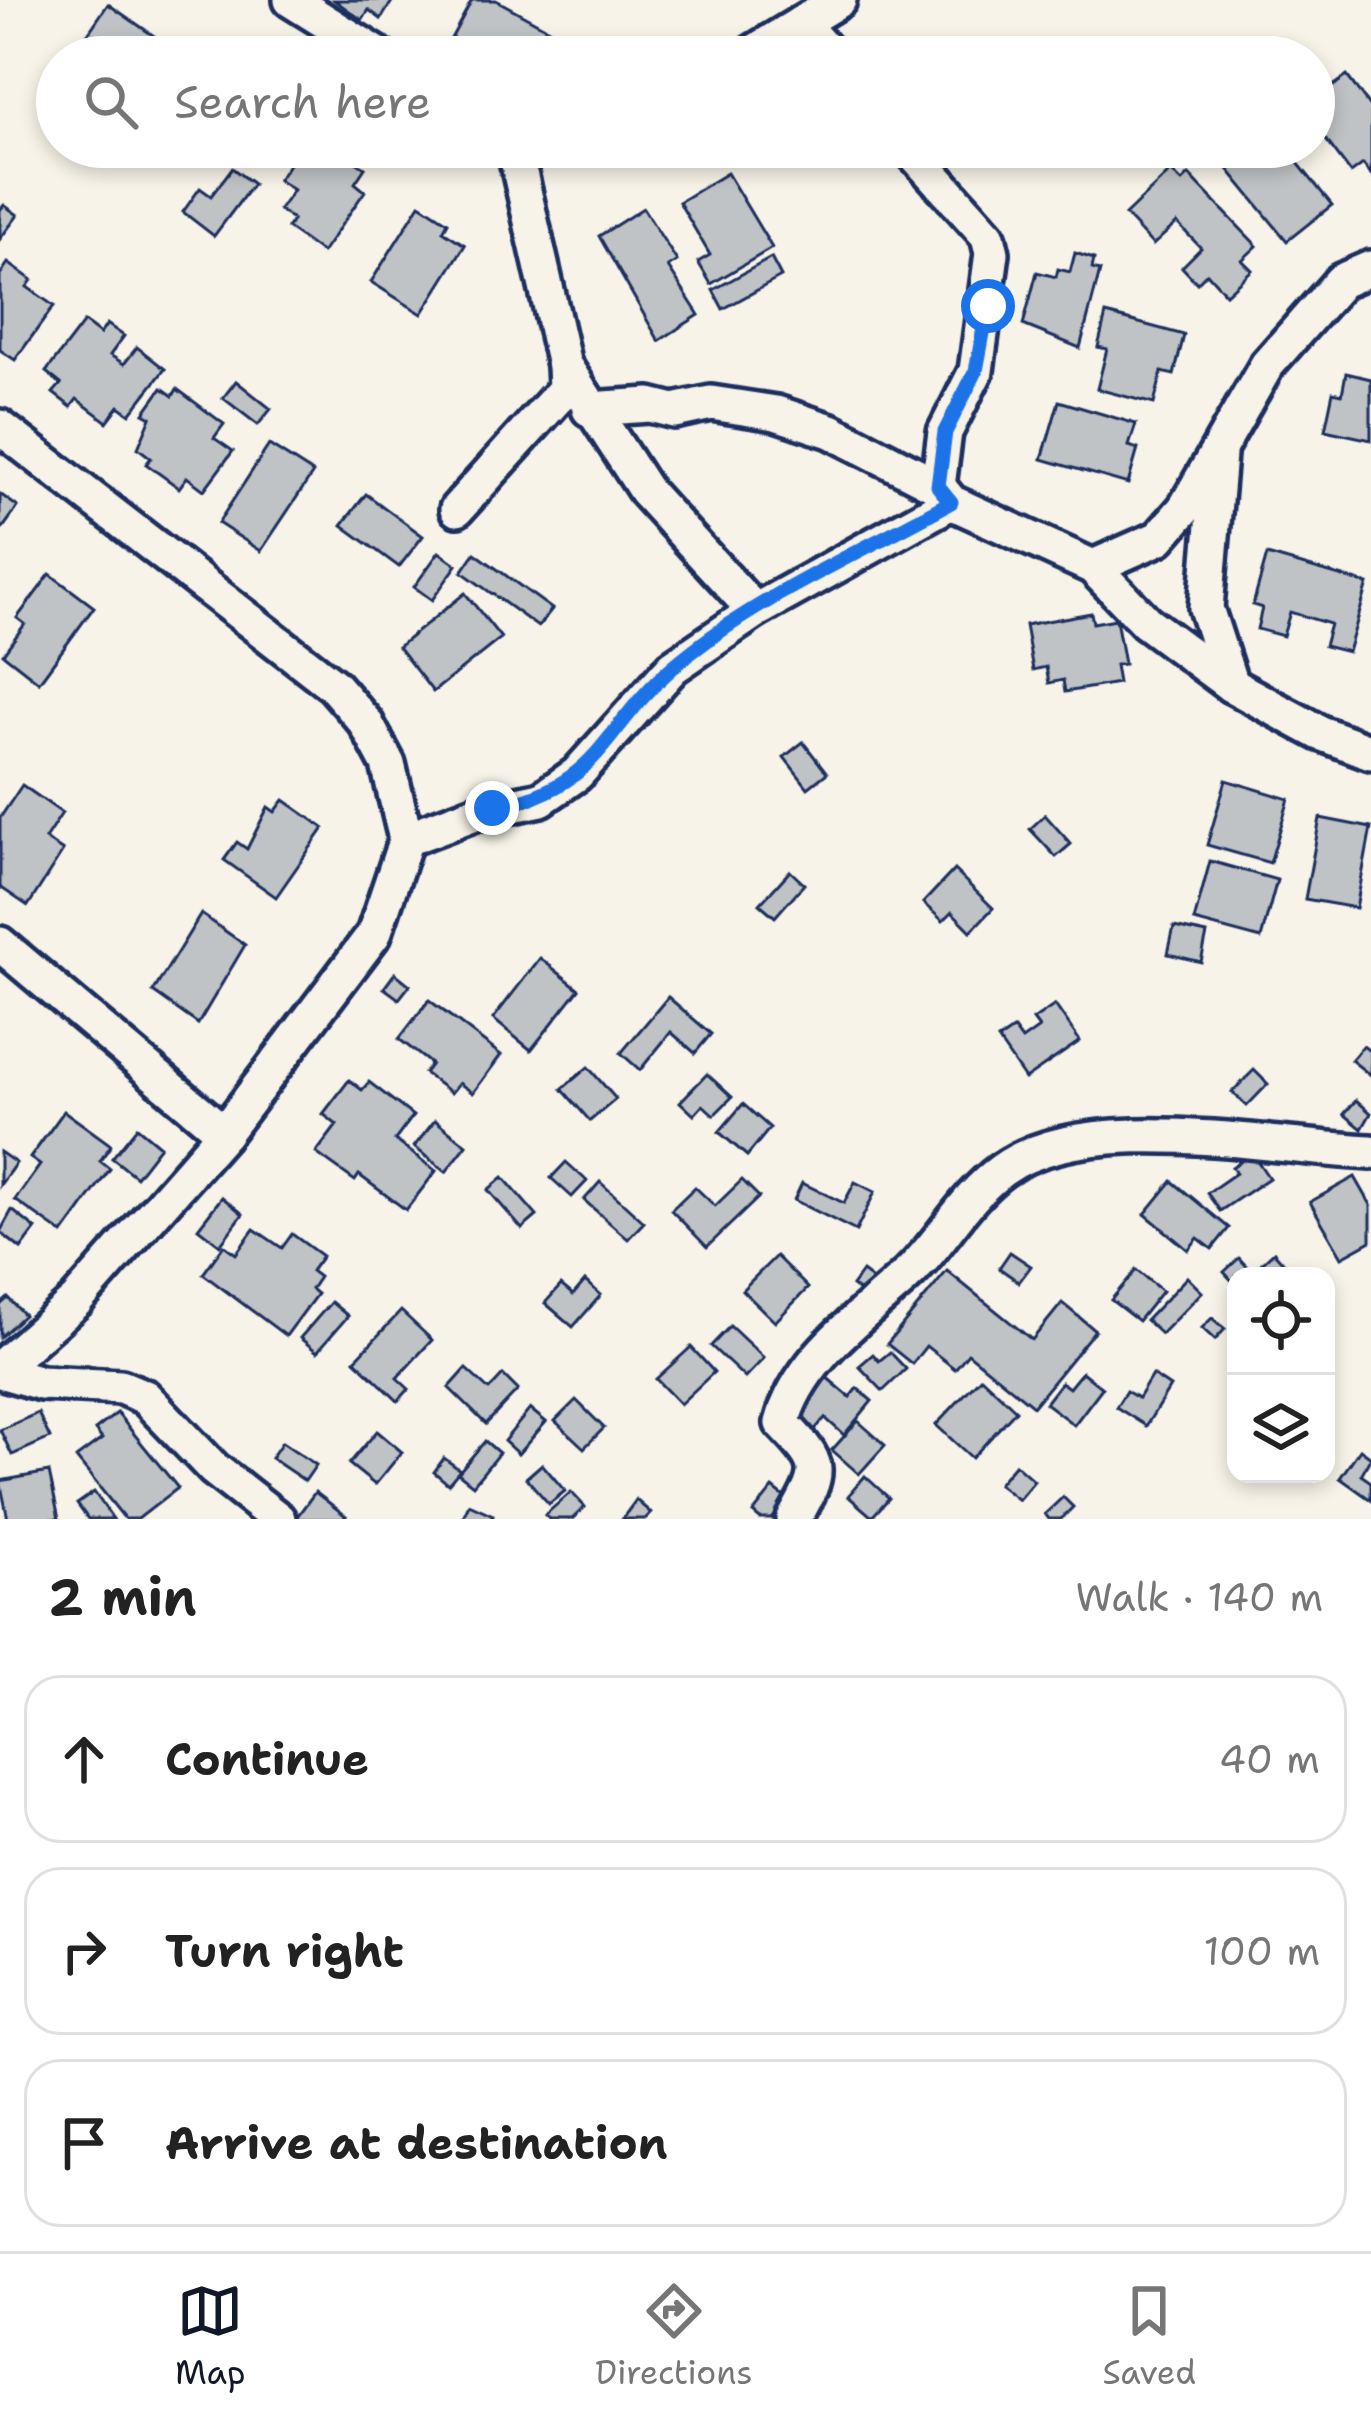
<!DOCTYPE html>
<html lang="en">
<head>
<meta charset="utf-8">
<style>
	body { margin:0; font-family:"Shantell Sans",sans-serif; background:#f6f6f6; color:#222 }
	.controls { position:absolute; right:36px; bottom:36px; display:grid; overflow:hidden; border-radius:24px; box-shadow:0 6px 18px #0003 }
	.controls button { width:108px; height:108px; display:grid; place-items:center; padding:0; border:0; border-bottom:3px solid #e0e0e0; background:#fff; color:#222; font:60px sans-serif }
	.stop { position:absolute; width:36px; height:36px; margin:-27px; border:9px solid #1a73e8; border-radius:50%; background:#fff }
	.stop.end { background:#1a73e8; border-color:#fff; box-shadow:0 3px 12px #0008 }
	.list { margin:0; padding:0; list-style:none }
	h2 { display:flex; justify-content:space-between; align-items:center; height:156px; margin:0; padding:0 48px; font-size:51px }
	h2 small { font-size:39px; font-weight:400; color:#767676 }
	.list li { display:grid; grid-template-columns:78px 1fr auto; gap:36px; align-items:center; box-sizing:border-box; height:168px; margin:0 24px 24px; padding:0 24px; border:3px solid #e0e0e0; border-radius:36px }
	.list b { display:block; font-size:45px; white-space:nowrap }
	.list em { font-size:39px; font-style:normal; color:#767676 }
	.icon { flex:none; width:66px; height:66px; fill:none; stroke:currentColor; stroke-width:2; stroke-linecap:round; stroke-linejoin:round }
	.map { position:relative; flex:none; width:1371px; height:1519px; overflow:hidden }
	.search { position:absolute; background:#fff; box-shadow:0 6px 18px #0003; left:36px; right:36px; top:36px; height:132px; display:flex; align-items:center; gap:30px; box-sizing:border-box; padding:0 42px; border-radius:66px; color:#767676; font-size:45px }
	.sheet { height:732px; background:#fff }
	nav { display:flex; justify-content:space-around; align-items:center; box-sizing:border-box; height:168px; border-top:3px solid #e0e0e0; background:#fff; font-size:33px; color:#767676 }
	nav a { display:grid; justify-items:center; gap:6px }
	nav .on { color:#111827 }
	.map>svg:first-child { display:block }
	.building { fill:#c0c3c5; stroke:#1b2f5e; stroke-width:3 }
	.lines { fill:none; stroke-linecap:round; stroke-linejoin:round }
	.street-casing { stroke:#1b2f5e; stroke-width:42 }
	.street { stroke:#f7f3e8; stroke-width:33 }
	.route { stroke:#1a73e8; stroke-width:15 }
</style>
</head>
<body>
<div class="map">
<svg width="1371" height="1519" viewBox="0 0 1371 1519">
	<rect width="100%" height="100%" fill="#f7f3e8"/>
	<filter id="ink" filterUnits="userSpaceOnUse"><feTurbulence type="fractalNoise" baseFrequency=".00833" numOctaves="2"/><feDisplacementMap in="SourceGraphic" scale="24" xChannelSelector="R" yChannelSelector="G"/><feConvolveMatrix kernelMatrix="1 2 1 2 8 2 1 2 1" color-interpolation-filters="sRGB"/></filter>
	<g filter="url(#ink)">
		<g class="building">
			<path d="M 334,0 L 393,0 L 381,19 L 369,10 L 362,20 Z"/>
			<path d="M 472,0 L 496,0 L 574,43 L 567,57 L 441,57 Z"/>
			<path d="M 108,4 L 154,36 L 140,57 L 72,57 Z"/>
			<path d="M 1347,76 L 1371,108 L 1371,175 L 1363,164 L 1351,173 L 1314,124 L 1314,100 Z"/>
			<path d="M 301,147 L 334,147 L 365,168 L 355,183 L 365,191 L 322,253 L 287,228 L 293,220 L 279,210 L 293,190 L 278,180 Z"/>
			<path d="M 1245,147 L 1285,147 L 1332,205 L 1287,241 L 1224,164 Z"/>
			<path d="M 232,168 L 253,184 L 214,236 L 183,212 L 200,188 L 211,196 Z"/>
			<path d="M 1171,171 L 1182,182 L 1189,175 L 1257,246 L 1242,260 L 1252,270 L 1226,294 L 1207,273 L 1197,283 L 1182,267 L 1201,248 L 1177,223 L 1153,245 L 1125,215 Z"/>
			<path d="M 727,173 L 772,248 L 711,284 L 698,262 L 710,255 L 679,202 Z"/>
			<path d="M 420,204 L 448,222 L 443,231 L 465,245 L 422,314 L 371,282 Z"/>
			<path d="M 4,205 L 18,215 L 0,239 L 0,210 Z"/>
			<path d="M 643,208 L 677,261 L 668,267 L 699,315 L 659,341 L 599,236 Z"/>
			<path d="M 1075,253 L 1094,259 L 1092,269 L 1100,271 L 1080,348 L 1023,325 L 1037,272 L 1056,277 L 1058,269 L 1070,272 Z"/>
			<path d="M 771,258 L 781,277 L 723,309 L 713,290 Z"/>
			<path d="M 8,263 L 32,280 L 27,287 L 54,306 L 15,360 L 0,350 L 0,275 Z"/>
			<path d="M 1106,314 L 1184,335 L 1174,375 L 1162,372 L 1154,404 L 1097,389 L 1107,349 L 1098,347 Z"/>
			<path d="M 84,322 L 100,334 L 107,324 L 124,336 L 110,355 L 124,364 L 137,347 L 165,369 L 130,414 L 119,406 L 107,422 L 77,399 L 71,407 L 53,393 L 61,384 L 46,372 Z"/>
			<path d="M 1346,373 L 1371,379 L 1371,440 L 1325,430 L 1333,392 L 1342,394 Z"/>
			<path d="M 236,381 L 271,409 L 258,425 L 223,398 Z"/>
			<path d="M 162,388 L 173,396 L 177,389 L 224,424 L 214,438 L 233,451 L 204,490 L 187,477 L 179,488 L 146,464 L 151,458 L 138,448 L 151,417 L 144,413 Z"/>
			<path d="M 1059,401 L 1136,424 L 1129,446 L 1138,449 L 1128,484 L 1042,459 Z"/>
			<path d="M 269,445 L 313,473 L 261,551 L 218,523 Z"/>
			<path d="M 0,494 L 18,507 L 0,532 Z"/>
			<path d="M 366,494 L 423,536 L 399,567 L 342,525 Z"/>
			<path d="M 439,552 L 457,565 L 432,600 L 414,587 Z"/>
			<path d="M 475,553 L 552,609 L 538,627 L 462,572 Z"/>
			<path d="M 1267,555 L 1368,584 L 1348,652 L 1324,646 L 1330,624 L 1290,612 L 1283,636 L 1257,629 L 1262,608 L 1253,605 Z"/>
			<path d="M 50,574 L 94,607 L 39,682 L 3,654 L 25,624 L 17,618 Z"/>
			<path d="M 465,593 L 501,638 L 433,692 L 398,647 Z"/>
			<path d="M 1091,613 L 1093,623 L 1116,619 L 1124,664 L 1115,665 L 1118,683 L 1065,692 L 1063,680 L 1049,683 L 1046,667 L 1033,670 L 1025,625 Z"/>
			<path d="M 803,742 L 827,773 L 808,788 L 784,757 Z"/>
			<path d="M 1226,780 L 1289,799 L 1270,863 L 1207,845 Z"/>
			<path d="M 22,785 L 62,813 L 45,839 L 63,851 L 28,906 L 0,887 L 0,818 Z"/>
			<path d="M 284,800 L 324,828 L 276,897 L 224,860 L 237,842 L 247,849 L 268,807 L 275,812 Z"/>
			<path d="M 1045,815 L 1071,844 L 1056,857 L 1030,829 Z"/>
			<path d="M 1320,818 L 1371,828 L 1356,908 L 1305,899 Z"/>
			<path d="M 1210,861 L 1277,880 L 1261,939 L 1194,921 Z"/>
			<path d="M 954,870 L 993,908 L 971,931 L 952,912 L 943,921 L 923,903 Z"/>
			<path d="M 790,871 L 804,884 L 775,917 L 760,904 Z"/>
			<path d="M 201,914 L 245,945 L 198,1024 L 153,992 Z"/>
			<path d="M 1174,927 L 1207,934 L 1201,962 L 1168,954 Z"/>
			<path d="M 540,958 L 579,989 L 531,1050 L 493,1019 Z"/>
			<path d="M 395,973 L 410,985 L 399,999 L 384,988 Z"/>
			<path d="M 668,997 L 711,1034 L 695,1053 L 671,1032 L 640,1070 L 621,1053 Z"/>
			<path d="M 429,1000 L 501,1055 L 473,1093 L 459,1083 L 451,1093 L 424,1073 L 431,1064 L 399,1039 Z"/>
			<path d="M 1055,1005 L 1080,1041 L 1025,1079 L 998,1040 L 1014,1029 L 1022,1040 L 1039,1028 L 1033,1020 Z"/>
			<path d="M 1363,1046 L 1371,1052 L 1370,1075 L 1351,1060 Z"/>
			<path d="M 588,1067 L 616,1099 L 590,1121 L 562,1089 Z"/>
			<path d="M 1254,1070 L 1268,1084 L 1247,1106 L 1232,1092 Z"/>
			<path d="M 707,1074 L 732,1097 L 714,1115 L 703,1105 L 694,1115 L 680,1102 Z"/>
			<path d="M 349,1080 L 362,1090 L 369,1082 L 413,1116 L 395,1140 L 436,1171 L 406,1210 L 359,1175 L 355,1181 L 316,1153 L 337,1125 L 323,1114 Z"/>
			<path d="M 1356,1100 L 1371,1113 L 1362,1129 L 1344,1114 Z"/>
			<path d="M 743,1104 L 770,1128 L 747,1156 L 719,1132 Z"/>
			<path d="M 64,1111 L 111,1145 L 100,1161 L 110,1169 L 63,1234 L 15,1200 L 40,1165 L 30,1158 Z"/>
			<path d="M 435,1120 L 467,1145 L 446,1172 L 414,1147 Z"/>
			<path d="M 137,1127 L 160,1146 L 136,1177 L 112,1158 Z"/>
			<path d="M 0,1152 L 16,1163 L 0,1185 Z"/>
			<path d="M 1252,1153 L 1269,1178 L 1220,1211 L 1207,1193 L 1236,1173 L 1232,1167 Z"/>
			<path d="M 566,1162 L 587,1181 L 572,1197 L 551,1178 Z"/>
			<path d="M 503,1177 L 537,1216 L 522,1229 L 488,1190 Z"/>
			<path d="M 1355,1177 L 1371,1205 L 1371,1241 L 1342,1257 L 1310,1202 Z"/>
			<path d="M 742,1180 L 759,1197 L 707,1247 L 671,1210 L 695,1187 L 715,1206 Z"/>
			<path d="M 1172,1181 L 1229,1228 L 1212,1249 L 1198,1238 L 1188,1250 L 1145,1214 Z"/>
			<path d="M 600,1182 L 644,1222 L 628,1239 L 584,1200 Z"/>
			<path d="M 855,1182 L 875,1192 L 856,1231 L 794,1200 L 802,1183 L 844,1203 Z"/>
			<path d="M 222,1197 L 243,1214 L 220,1245 L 198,1228 Z"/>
			<path d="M 12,1210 L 36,1229 L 21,1249 L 0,1232 Z"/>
			<path d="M 254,1229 L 282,1248 L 292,1234 L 322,1256 L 311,1271 L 319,1277 L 311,1289 L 317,1294 L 286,1336 L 203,1274 L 224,1245 L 236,1254 Z"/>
			<path d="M 1010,1252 L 1031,1266 L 1019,1282 L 999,1268 Z"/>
			<path d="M 1274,1252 L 1290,1270 L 1283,1276 L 1236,1276 L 1236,1285 L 1224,1272 L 1239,1258 L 1252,1272 Z"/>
			<path d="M 776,1256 L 808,1288 L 775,1322 L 742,1290 Z"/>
			<path d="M 1136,1270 L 1162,1291 L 1138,1321 L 1111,1300 Z"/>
			<path d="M 947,1271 L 1032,1340 L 1062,1303 L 1095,1330 L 1033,1406 L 968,1353 L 955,1369 L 926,1346 L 912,1364 L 887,1344 Z"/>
			<path d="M 862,1272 L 874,1281 L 864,1295 L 852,1286 Z"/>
			<path d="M 1187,1277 L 1202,1292 L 1161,1334 L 1146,1320 Z"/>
			<path d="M 585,1281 L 601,1295 L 573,1327 L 545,1303 L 561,1285 L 573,1295 Z"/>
			<path d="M 8,1298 L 24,1315 L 0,1337 L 0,1305 Z"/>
			<path d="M 331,1302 L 348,1316 L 317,1352 L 300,1338 Z"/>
			<path d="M 401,1311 L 432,1340 L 397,1378 L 409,1389 L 398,1401 L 355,1360 Z"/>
			<path d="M 1212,1318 L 1225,1329 L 1215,1340 L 1202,1328 Z"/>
			<path d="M 730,1326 L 764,1358 L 745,1378 L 711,1346 Z"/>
			<path d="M 691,1347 L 714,1372 L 680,1404 L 656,1379 Z"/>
			<path d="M 890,1352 L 906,1369 L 883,1391 L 859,1366 L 873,1354 L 879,1361 Z"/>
			<path d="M 466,1369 L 489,1390 L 503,1375 L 518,1390 L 486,1424 L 449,1388 Z"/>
			<path d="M 1082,1372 L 1102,1388 L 1074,1425 L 1045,1403 L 1061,1382 L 1069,1388 Z"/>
			<path d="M 1152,1375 L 1170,1387 L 1146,1426 L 1116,1407 L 1126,1391 L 1138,1398 Z"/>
			<path d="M 825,1376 L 850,1397 L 857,1388 L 872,1401 L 844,1435 L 825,1418 L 812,1433 L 791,1415 Z"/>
			<path d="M 981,1377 L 1016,1410 L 972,1458 L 936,1425 Z"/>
			<path d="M 576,1400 L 604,1428 L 584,1448 L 555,1421 Z"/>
			<path d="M 530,1409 L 546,1422 L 518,1454 L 504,1441 Z"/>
			<path d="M 38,1413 L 50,1438 L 12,1455 L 0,1430 Z"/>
			<path d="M 117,1413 L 178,1488 L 138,1519 L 125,1519 L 76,1458 L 102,1439 L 95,1430 Z"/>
			<path d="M 858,1421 L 885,1445 L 859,1474 L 832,1450 Z"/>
			<path d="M 377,1431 L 402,1452 L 375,1485 L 349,1464 Z"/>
			<path d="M 485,1441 L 499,1453 L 473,1485 L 458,1473 Z"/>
			<path d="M 282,1442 L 316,1465 L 305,1481 L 271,1458 Z"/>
			<path d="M 1360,1449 L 1371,1457 L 1361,1475 L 1371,1482 L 1371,1500 L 1340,1478 Z"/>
			<path d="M 444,1458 L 460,1470 L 448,1484 L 434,1472 Z"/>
			<path d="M 542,1464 L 565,1491 L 549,1504 L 526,1478 Z"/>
			<path d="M 1015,1464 L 1034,1481 L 1018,1500 L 998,1484 Z"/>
			<path d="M 49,1472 L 59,1519 L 8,1519 L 0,1481 Z"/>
			<path d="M 865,1476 L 889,1498 L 872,1517 L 848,1496 Z"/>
			<path d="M 773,1488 L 788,1500 L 772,1519 L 760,1519 L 753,1513 Z"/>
			<path d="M 94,1492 L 113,1519 L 88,1519 L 77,1504 Z"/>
			<path d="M 315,1492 L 346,1516 L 343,1519 L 295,1519 Z"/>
			<path d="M 571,1492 L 585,1507 L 572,1519 L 549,1519 L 545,1515 Z"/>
			<path d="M 1063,1497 L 1073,1507 L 1061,1519 L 1049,1519 L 1045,1514 Z"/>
			<path d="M 636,1500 L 651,1513 L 645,1519 L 622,1519 Z"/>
			<path d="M 469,1504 L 493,1515 L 491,1519 L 462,1519 Z"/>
		</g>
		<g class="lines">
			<g class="street-casing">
				<g id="street">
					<path d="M 291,0 L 382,57"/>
					<path d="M 801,23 L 831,57"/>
					<path d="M 746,57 L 839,0"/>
					<path d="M 908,147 L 988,236 L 992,253 L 976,371 L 945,432 L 938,486"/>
					<path d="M 589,409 L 650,405 L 674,411 L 711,403 L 776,413 L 831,431 L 938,486 L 951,502 L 1093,567 L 1146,622 L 1231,685 L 1320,733 L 1371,752"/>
					<path d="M 0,427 L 334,686 L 366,723 L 388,764 L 406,839 L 374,934 L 224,1133 L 76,1301 L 0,1368"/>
					<path d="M 1219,454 L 1206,608 L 1231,685"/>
					<path d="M 457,509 L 565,389 L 564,365"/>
					<path d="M 1093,567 L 1159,538 L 1185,508 L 1267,365 L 1341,281 L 1371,268"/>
					<path d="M 755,611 L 951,502"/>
					<path d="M 406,839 L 475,813 L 541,799 L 577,774 L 673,667 L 755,611 L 647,493 L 564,365 L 514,147"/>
					<path d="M 0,944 L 224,1133"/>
					<path d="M 0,1371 L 41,1383 L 121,1387 L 145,1397 L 214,1469 L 278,1519"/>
					<path d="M 794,1519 C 823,1468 822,1465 782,1423 C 799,1359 858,1320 904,1278 C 941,1245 961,1200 1002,1170 C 1087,1108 1271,1148 1371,1152"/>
				</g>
			</g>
			<use href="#street" class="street"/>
		</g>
	</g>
	<g class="lines" filter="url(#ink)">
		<path class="route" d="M 492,808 C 602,788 601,729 674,666 C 754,598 860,553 951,502 L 938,486 L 945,432 L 976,371 L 988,306"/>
	</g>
</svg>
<div class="controls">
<button><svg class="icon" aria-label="locate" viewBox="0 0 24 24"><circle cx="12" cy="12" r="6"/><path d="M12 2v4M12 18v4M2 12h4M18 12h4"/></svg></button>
<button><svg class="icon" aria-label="layers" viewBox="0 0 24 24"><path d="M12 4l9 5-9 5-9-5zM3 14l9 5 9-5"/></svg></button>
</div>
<div class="stop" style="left:988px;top:306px"></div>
<div class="stop end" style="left:492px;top:808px"></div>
<div class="search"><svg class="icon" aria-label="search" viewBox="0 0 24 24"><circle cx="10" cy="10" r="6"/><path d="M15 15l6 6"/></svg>Search here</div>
</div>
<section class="sheet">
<h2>2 min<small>Walk · 140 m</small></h2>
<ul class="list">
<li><svg class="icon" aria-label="ahead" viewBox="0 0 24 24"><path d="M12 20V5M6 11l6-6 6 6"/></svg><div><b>Continue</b></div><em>40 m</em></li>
<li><svg class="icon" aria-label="right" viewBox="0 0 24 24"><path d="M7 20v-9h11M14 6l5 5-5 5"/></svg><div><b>Turn right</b></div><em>100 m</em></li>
<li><svg class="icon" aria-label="arrive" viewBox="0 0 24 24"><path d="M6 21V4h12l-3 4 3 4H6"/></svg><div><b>Arrive at destination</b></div></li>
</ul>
</section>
<nav>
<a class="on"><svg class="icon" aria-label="map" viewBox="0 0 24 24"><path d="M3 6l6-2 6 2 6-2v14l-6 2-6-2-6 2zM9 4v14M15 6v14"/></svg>Map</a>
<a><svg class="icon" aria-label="directions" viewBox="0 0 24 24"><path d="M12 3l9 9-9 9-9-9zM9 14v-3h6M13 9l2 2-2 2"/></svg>Directions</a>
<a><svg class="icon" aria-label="saved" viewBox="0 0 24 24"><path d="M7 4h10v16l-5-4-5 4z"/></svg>Saved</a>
</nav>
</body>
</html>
